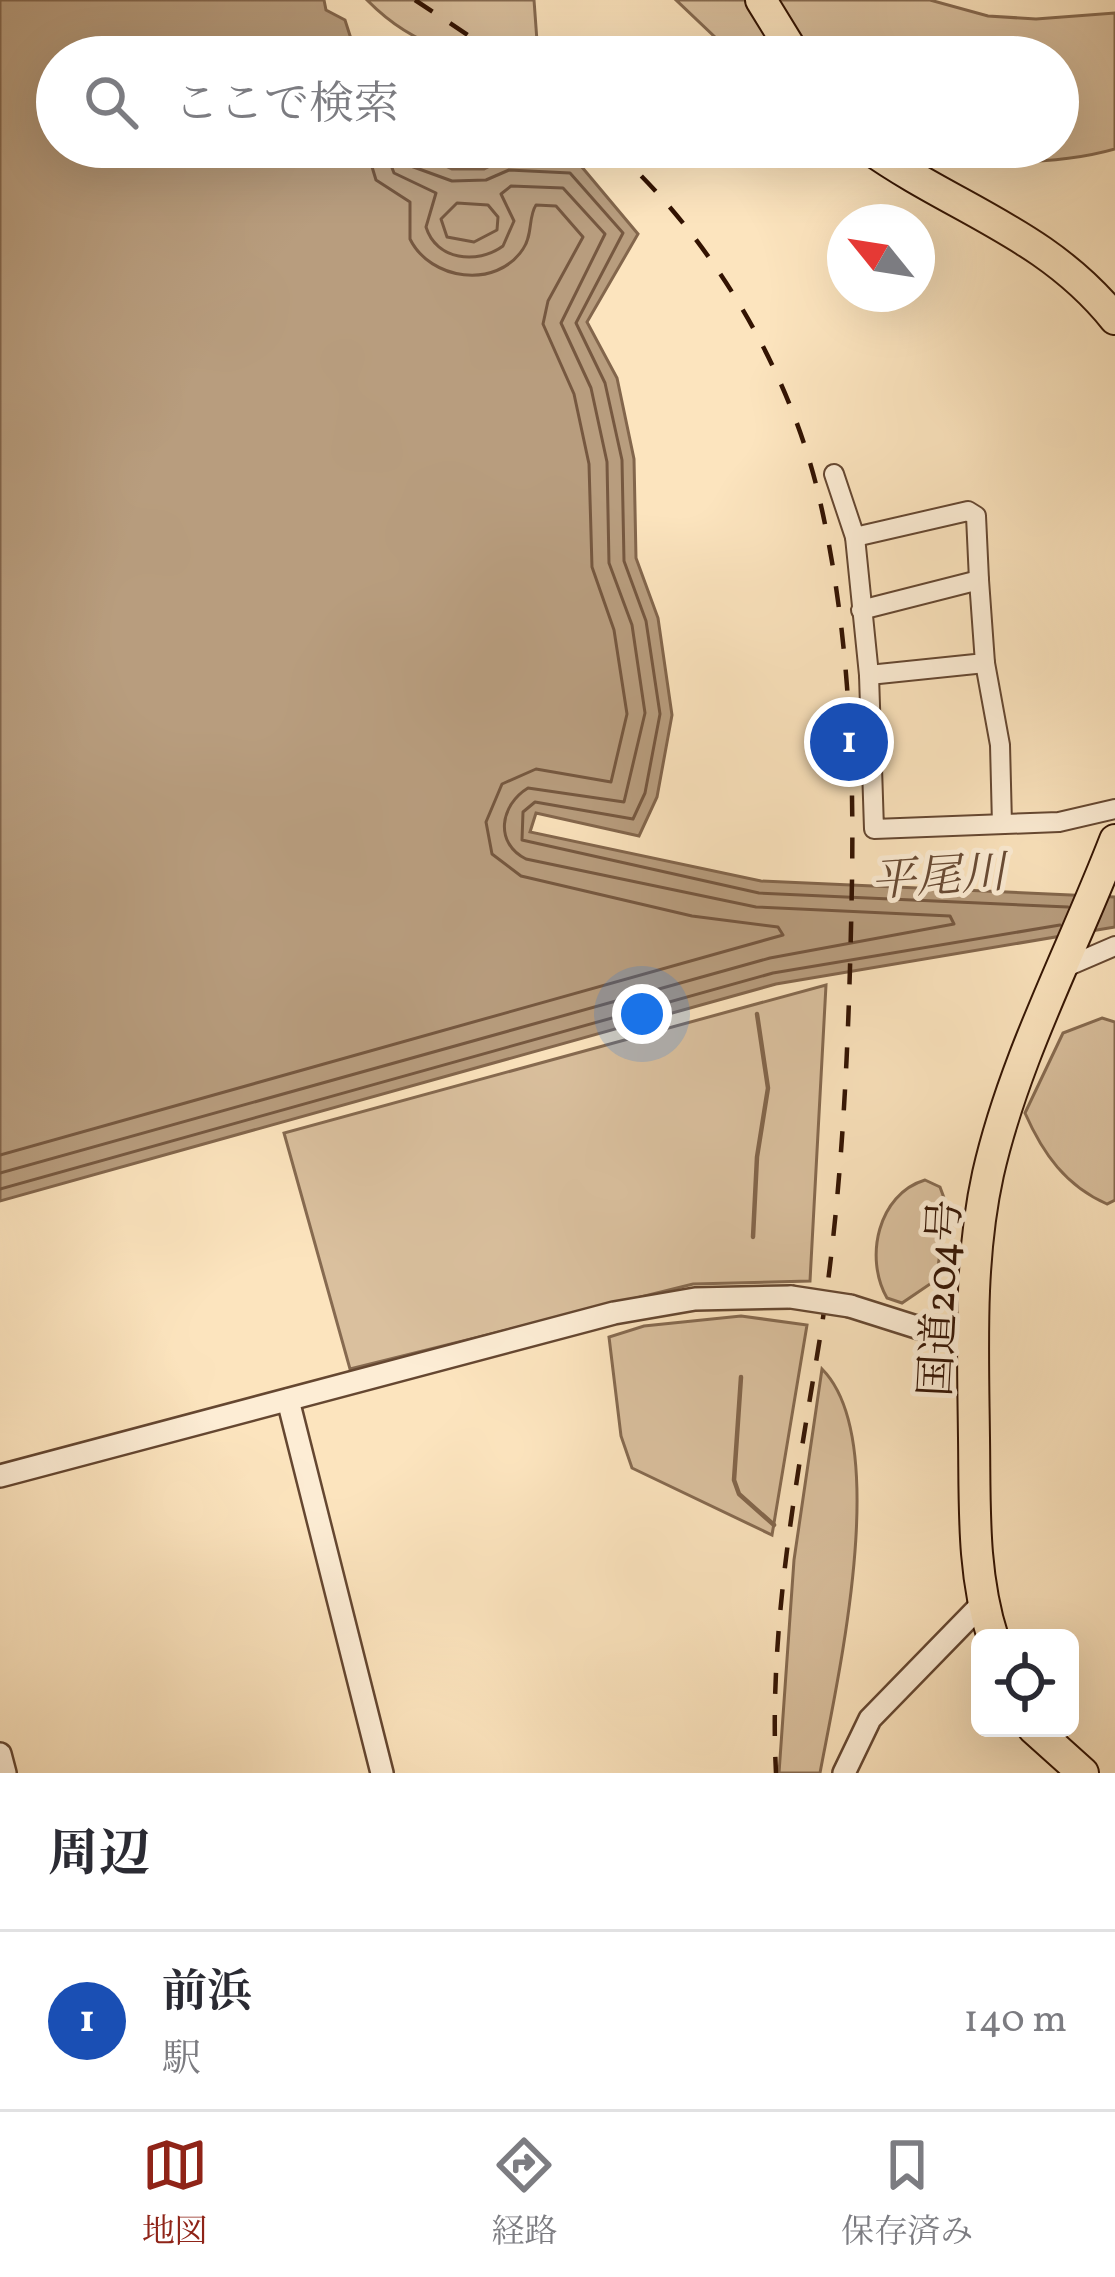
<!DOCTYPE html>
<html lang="ja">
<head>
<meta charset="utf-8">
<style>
	body { margin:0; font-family:Vollkorn,"Noto Serif JP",serif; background:#f2f2f3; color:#2b2b33 }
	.controls { position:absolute; right:36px; bottom:36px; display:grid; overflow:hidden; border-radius:18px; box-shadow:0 12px 48px #0002 }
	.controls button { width:108px; height:108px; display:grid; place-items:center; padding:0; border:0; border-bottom:3px solid #e1e1e2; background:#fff; color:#2b2b33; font:60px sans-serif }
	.compass { position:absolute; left:827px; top:204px; width:108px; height:108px; border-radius:50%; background:#fff; box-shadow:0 12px 48px #0002; rotate:300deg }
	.you { position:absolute; left:642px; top:1014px; width:42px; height:42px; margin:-30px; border:9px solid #fff; border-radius:50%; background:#1a73e8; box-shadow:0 0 0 18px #1a73e833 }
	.badge { display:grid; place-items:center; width:78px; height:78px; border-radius:50%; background:#8f2418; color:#fff; font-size:39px; font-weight:700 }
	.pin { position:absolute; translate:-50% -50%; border:6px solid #fff; box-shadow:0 3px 12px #0006 }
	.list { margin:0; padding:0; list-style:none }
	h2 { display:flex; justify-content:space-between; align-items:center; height:156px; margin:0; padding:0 48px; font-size:51px }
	h2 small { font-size:39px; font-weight:400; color:#7c7c81 }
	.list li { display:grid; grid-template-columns:78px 1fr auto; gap:36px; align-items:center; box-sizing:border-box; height:180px; padding:0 48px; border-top:3px solid #e1e1e2 }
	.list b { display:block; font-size:45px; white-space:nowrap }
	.list p { margin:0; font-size:39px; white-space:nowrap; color:#7c7c81 }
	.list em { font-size:39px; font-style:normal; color:#7c7c81 }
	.icon { flex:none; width:66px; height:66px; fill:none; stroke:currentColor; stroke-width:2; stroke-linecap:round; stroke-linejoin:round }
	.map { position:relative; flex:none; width:1115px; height:1773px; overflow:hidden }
	.search { position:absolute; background:#fff; box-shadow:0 12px 48px #0002; left:36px; right:36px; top:36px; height:132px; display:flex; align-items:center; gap:30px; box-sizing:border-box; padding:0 42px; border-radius:66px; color:#7c7c81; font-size:45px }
	.sheet { height:336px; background:#fff }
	nav { display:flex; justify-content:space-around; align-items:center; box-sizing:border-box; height:168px; border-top:3px solid #e1e1e2; background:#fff; font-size:33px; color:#7c7c81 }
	nav a { display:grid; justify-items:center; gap:6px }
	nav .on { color:#8f2418 }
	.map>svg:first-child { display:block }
	.green { fill:#dac09e; stroke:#866a50; stroke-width:3 }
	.water { fill:#b89d7e; stroke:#83664c; stroke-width:3 }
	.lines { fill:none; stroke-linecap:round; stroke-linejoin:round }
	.shore { stroke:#765840; stroke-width:3 }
	.stream { stroke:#83664c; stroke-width:4.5 }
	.minor-casing { stroke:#654731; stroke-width:22 }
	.tertiary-casing { stroke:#654731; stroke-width:26 }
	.trunk-casing { stroke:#331302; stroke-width:34 }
	.minor { stroke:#fdedd5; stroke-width:18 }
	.tertiary { stroke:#fdedd5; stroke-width:21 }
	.trunk { stroke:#fce4be; stroke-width:30 }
	.rail { stroke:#331302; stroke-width:4.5; stroke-dasharray:21 21; stroke-linecap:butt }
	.tertiary-bridge-casing { stroke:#654731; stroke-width:26; stroke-linecap:butt }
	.tertiary-bridge { stroke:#fdedd5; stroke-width:21 }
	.labels { text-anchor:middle; stroke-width:10; stroke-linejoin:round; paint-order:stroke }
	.street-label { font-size:42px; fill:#331302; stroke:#fdedd5 }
	.water-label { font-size:45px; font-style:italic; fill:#684a34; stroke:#fdedd5 }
</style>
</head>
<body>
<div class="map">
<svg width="1115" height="1773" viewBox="0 0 1115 1773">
	<rect width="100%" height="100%" fill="#fce4be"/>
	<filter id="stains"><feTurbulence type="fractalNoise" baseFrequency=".00167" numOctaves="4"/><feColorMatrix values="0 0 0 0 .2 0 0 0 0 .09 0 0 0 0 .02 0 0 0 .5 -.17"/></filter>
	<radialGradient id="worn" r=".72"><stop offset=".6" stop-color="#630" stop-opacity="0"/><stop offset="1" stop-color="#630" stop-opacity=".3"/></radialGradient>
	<g class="green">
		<path d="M 367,0 L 534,0 L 538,55 C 473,67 413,47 367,0 Z"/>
		<path d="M 676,0 L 930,0 L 988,16 L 1036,19 L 1115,13 L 1115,149 C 1038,171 951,160 874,147 L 1058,147 L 1058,57 L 736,57 Z"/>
		<path d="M 826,985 L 810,1281 L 693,1284 L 350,1369 L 284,1133 Z"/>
		<path d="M 1102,1018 L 1115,1022 L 1115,1200 L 1107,1204 C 1066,1186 1043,1154 1025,1113 L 1063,1033 Z"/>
		<path d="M 925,1180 L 940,1187 L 947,1206 L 936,1280 L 902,1303 L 887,1298 C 864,1258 878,1194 925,1180 Z"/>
		<path d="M 741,1316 L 807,1325 L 772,1535 L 632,1468 L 621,1436 L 609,1337 L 644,1326 Z"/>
		<path d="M 822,1369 C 893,1440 837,1681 820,1773 L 779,1773 L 794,1560 Z"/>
	</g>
	<path class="water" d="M 0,0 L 324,0 L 326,10 L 345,20 L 353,45 L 366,47 L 371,57 L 57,57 L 57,147 L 406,147 L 452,169 L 484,169 L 509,156 L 576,160 L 638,234 L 587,322 L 617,378 L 634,459 L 636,558 L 658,618 L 672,715 L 657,797 L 639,836 L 536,813 L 530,832 L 761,881 L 1115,897 L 1115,927 L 776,984 L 0,1201 Z"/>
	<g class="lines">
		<g class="shore">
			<path d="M 399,147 L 408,165 L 452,181 L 486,180 L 509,170 L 570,173 L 623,233 L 576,323 L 605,383 L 622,460 L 624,561 L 646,621 L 660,714 L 645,793 L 633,819 L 535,802 L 523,812 L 522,840 L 759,893 L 1068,907"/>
			<path d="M 457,203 L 488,205 L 498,217 L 497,230 L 474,242 L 447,237 L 441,219 Z"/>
			<path d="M 0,1155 L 783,935 L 778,927 L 692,916 L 521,876 L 492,854 L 486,822 L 502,784 L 536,769 L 611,782 L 627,714 L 614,630 L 592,567 L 589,464 L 574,394 L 543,324 L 548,301 L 583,237 L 556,206 L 536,205 C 528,217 533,235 523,249 C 496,290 430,280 410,239 L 410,202 L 376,180 L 366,147"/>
			<path d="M 0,1173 L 770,958 L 954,924 L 950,916 L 756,907 L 526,859 C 494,843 500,805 528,788 L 624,802 L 645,713 L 632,625 L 609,563 L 607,462 L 591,388 L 561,323 L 605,234 L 563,188 L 511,186 L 501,194 L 514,221 L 503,246 C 477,265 436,260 426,227 L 436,193 L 394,173 L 384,147"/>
			<path d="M 0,1189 L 773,973 L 1060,925"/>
		</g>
		<g class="stream">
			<path d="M 753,1237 L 757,1157 L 768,1088 L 757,1014"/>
			<path d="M 741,1377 L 734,1480 L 739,1494 L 774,1525"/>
		</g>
		<g class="minor-casing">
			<g id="minor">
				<path d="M 834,474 L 855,537"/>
				<path d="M 979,580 L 976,516 L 968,511 L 855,537 L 869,675 L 874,829 L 1059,822 L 1115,809"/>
				<path d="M 861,610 L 979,580 L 985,663 L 869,675"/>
				<path d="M 985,663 L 1000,745 L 1002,824"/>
				<path d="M 1064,968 L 1115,946"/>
			</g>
		</g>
		<g class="tertiary-casing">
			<g id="tertiary">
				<path d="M 850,1306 L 973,1345"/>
				<path d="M 288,1400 L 382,1773"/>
				<path d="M 0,1476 L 614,1313 L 695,1299 L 791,1297"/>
				<path d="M 0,1754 L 5,1773"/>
				<path d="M 844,1773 L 870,1719 L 982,1604"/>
			</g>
		</g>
		<g class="trunk-casing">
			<g id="trunk">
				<path d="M 761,0 L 796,57"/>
				<path d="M 867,147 C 954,209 1046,233 1115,319"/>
				<path d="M 993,1638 C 972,1573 975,1506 974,1438 C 973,1350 969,1260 988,1174 C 1014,1059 1073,949 1115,840"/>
				<path d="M 1033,1728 L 1083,1773"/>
			</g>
		</g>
		<use href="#minor" class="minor"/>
		<use href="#tertiary" class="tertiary"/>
		<use href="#trunk" class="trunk"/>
		<g class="rail">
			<path d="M 415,0 L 501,57"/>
			<path d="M 611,147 C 711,236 791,371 820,501 C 848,624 854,755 852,880 C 849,1043 843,1207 815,1368 C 793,1501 769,1638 776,1773"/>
		</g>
		<g class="tertiary-bridge-casing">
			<path id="tertiary-bridge" d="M 791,1297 L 850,1306"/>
		</g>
		<use href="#tertiary-bridge" class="tertiary-bridge"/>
	</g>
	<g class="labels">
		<g class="street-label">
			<text transform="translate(939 1298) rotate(-87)" y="15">国道204号</text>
		</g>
		<g class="water-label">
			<text transform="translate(938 875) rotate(-4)" y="16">平尾川</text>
		</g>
	</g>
	<rect width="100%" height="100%" filter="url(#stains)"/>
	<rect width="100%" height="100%" fill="url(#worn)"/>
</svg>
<div class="controls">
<button><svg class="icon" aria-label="locate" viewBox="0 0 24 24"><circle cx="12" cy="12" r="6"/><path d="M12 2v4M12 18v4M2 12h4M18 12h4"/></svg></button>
</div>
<svg class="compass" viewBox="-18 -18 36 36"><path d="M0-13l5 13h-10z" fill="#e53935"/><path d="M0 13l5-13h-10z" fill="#7c7c81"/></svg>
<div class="you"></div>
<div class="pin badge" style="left:849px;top:742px;background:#1a4fb4">1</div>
<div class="search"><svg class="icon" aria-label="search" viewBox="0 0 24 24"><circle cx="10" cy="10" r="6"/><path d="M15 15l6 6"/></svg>ここで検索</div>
</div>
<section class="sheet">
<h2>周辺<small></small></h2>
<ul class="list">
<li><span class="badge" style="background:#1a4fb4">1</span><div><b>前浜</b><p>駅</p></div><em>140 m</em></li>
</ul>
</section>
<nav>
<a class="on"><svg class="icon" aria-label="map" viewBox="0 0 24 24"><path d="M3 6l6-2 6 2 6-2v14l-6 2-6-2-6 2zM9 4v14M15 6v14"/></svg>地図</a>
<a><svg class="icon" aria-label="directions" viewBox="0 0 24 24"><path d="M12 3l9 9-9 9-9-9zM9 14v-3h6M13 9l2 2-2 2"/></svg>経路</a>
<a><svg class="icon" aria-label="saved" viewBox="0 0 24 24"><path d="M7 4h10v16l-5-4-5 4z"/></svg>保存済み</a>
</nav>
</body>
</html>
